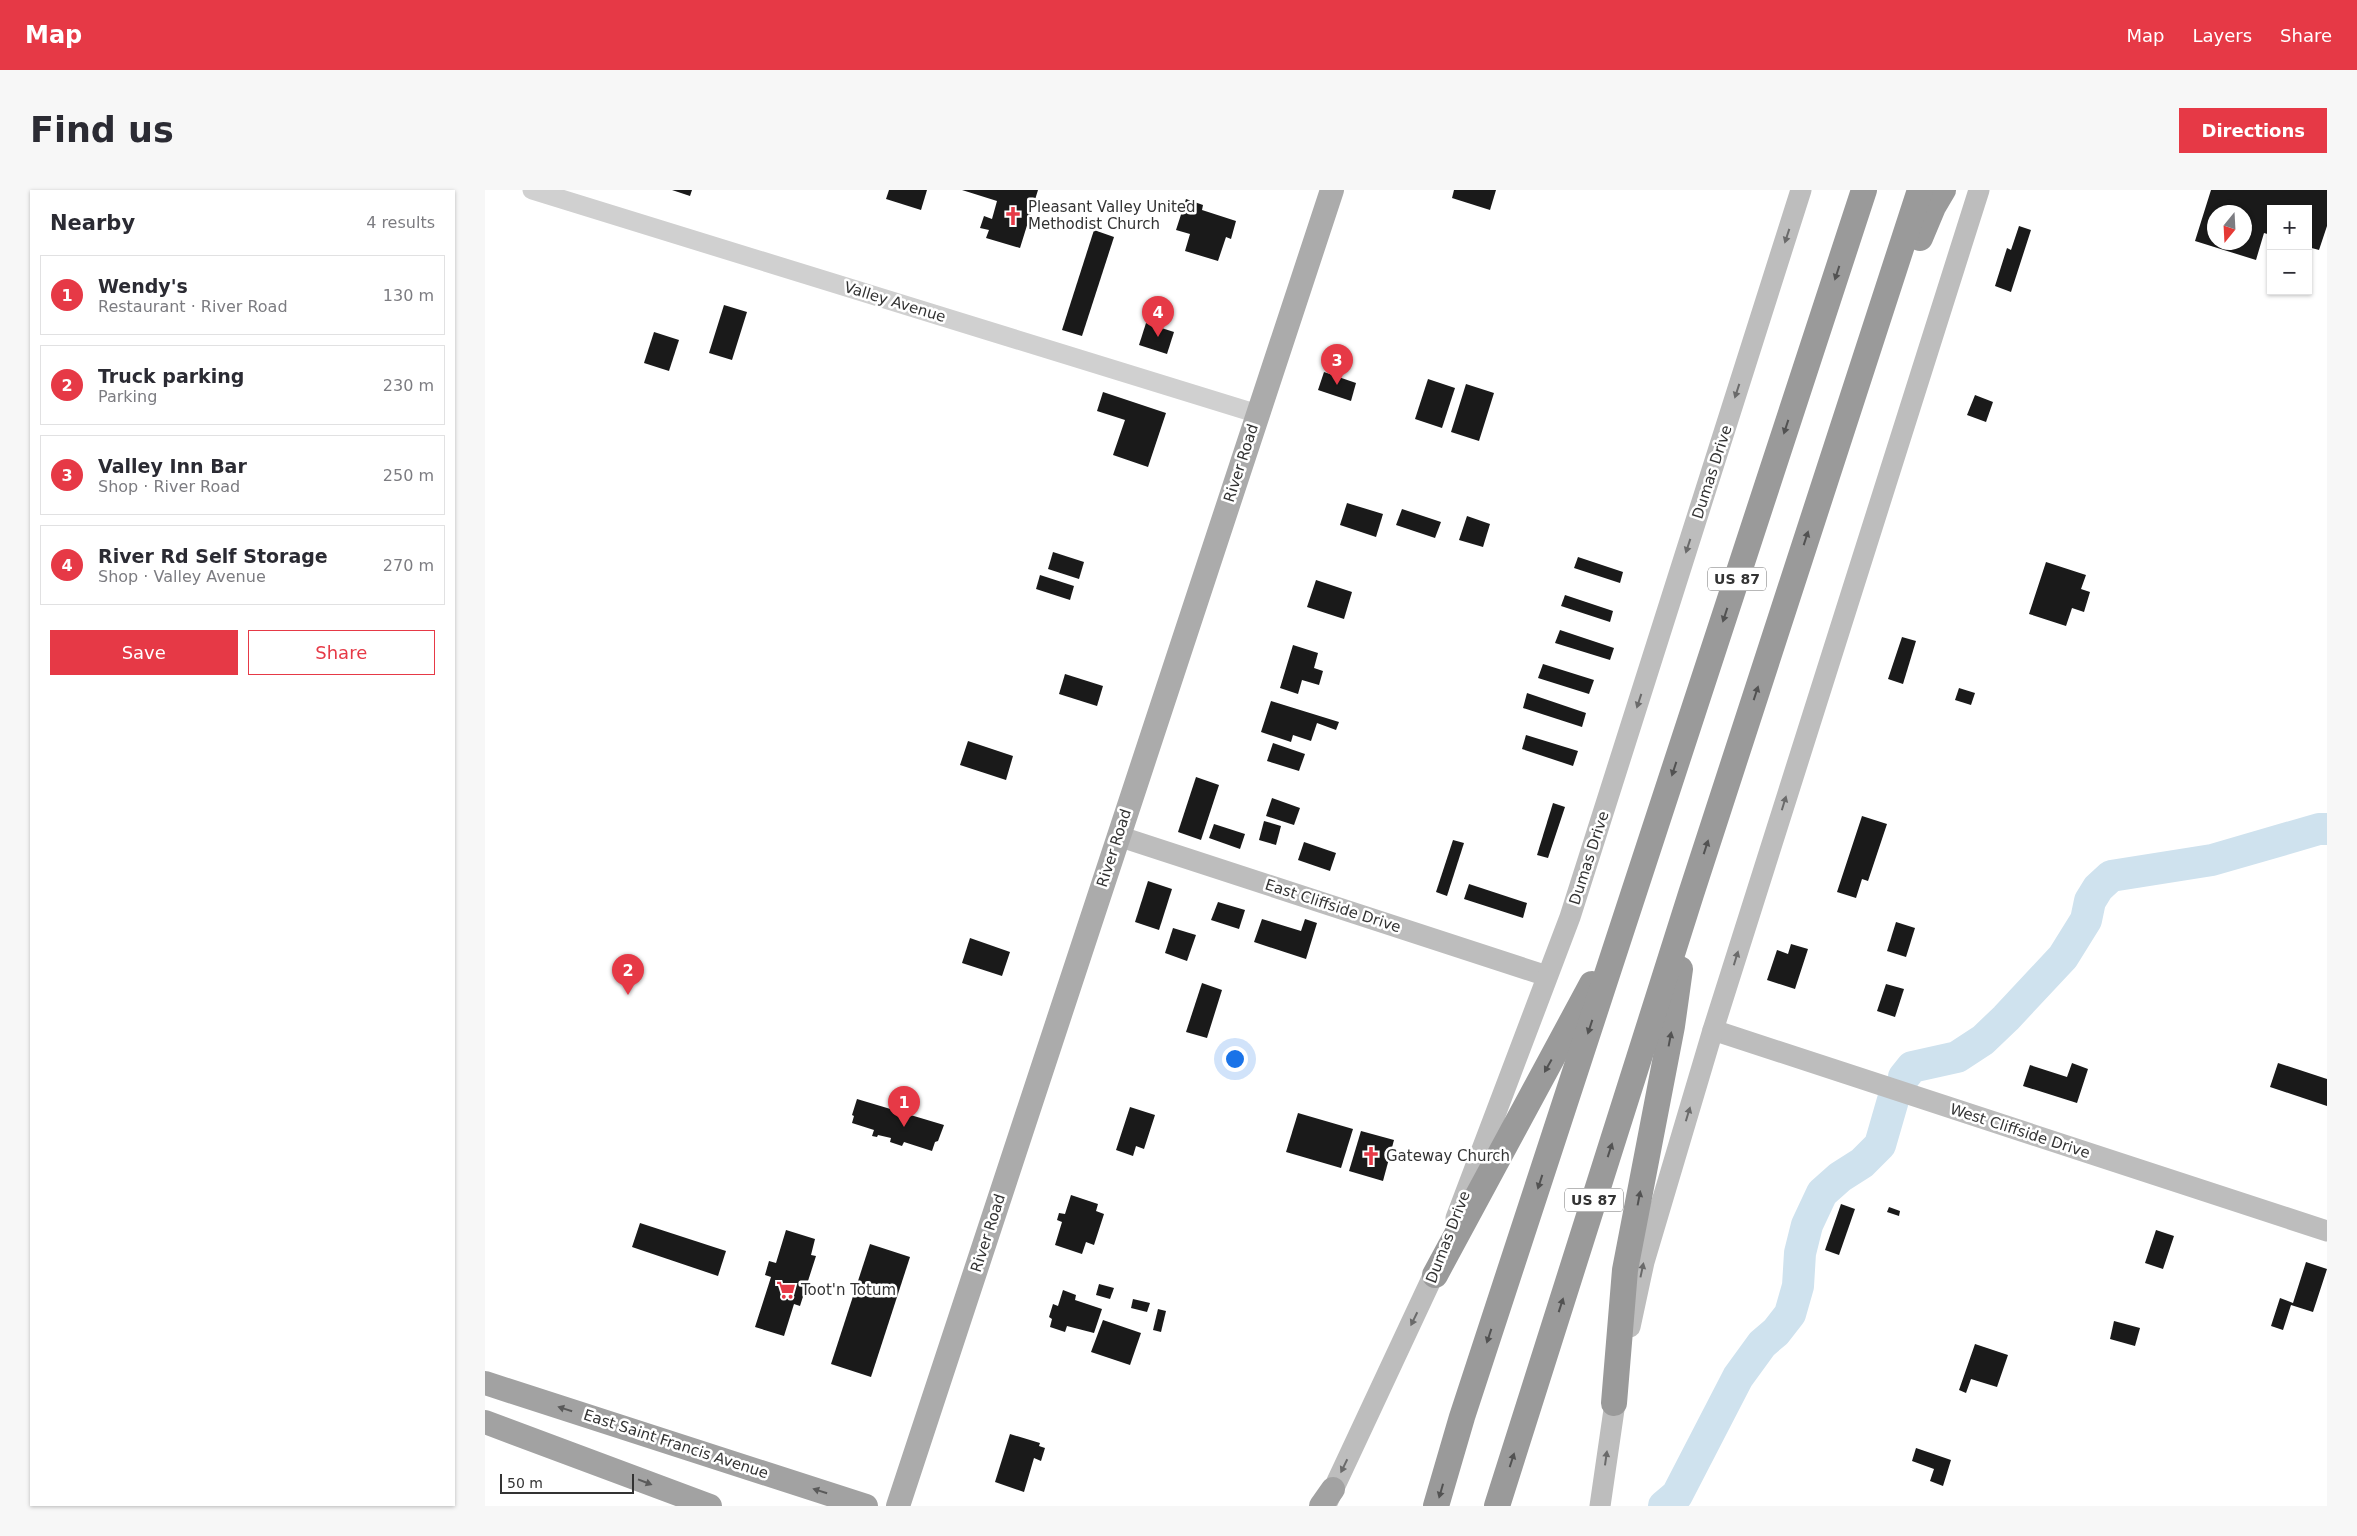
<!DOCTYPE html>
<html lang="en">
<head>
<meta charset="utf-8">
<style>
	body { margin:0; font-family:"DejaVu Sans",sans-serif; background:#f7f7f7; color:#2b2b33 }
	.controls { position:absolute; right:15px; top:15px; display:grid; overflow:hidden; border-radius:0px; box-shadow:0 1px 4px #0004 }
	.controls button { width:45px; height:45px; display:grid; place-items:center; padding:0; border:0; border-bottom:1px solid #e1e1e2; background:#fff; color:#2b2b33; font:25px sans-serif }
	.compass { position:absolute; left:1722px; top:15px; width:45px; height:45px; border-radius:50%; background:#fff; box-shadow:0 1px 4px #0004; rotate:198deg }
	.scale { position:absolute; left:15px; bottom:12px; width:134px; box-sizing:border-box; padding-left:5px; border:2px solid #333; border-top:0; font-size:14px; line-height:18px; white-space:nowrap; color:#333; -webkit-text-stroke:4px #fff; paint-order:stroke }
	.you { position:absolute; left:749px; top:868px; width:18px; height:18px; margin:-12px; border:4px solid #fff; border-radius:50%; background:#1a73e8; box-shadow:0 0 0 8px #1a73e833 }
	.badge { display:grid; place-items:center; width:32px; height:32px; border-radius:50%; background:#e63946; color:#fff; font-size:16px; font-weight:700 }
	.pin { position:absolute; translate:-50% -41px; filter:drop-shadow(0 1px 2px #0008) }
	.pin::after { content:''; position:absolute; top:26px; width:18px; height:15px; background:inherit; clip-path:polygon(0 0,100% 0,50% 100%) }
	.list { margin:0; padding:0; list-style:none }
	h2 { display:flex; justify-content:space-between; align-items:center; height:65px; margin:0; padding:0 20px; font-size:21px }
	h2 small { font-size:16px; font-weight:400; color:#7c7c81 }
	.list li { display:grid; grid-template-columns:32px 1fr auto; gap:15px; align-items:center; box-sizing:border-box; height:80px; margin:0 10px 10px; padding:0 10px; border:1px solid #e1e1e2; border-radius:0px }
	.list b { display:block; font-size:19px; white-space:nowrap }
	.list p { margin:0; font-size:16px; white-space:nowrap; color:#7c7c81 }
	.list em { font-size:16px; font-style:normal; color:#7c7c81 }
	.actions { display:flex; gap:10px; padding:15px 20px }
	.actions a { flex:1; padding:11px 0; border:1px solid #e63946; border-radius:0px; text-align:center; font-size:18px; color:#e63946 }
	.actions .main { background:#e63946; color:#fff }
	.map { position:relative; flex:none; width:1842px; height:1316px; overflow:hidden; border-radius:0px }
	header { display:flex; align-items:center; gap:30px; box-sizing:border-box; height:70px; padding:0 25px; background:#e63946; color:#fff }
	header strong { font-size:24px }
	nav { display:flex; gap:28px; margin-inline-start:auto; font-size:18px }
	.intro { display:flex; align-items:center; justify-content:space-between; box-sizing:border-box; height:120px; padding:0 30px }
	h1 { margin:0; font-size:35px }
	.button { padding:12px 22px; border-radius:0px; background:#e63946; color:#fff; font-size:18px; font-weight:700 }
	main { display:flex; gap:30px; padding:0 30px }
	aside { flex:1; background:#fff; border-radius:0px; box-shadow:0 1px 4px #0004 }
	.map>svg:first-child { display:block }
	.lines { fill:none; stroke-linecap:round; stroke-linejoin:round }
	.river { stroke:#cfe2ee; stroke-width:32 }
	.building { fill:#1a1a1a; fill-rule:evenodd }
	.tertiary { stroke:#d0d0d0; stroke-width:19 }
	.secondary { stroke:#bdbdbd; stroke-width:21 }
	.primary { stroke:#ababab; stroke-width:24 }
	.trunk { stroke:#a2a2a2; stroke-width:24 }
	.motorway { stroke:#9a9a9a; stroke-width:26 }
	.oneway { fill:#6a6a6a }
	.oneway2 { fill:#525252 }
	.oneway3 { fill:#5a5a5a }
	.labels { text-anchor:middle; stroke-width:5; stroke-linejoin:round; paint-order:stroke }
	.shield { fill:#fff; stroke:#707070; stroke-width:1 }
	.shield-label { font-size:14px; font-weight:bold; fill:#333 }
	.poi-label { font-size:15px; fill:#333; stroke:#fff; text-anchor:start }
	.street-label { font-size:15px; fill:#333; stroke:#fff }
</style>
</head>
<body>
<header>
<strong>Map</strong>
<nav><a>Map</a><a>Layers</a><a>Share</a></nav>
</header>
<div class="intro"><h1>Find us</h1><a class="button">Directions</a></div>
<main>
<aside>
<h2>Nearby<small>4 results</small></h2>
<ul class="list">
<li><span class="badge">1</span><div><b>Wendy's</b><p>Restaurant · River Road</p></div><em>130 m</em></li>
<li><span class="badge">2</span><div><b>Truck parking</b><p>Parking</p></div><em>230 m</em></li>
<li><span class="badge">3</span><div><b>Valley Inn Bar</b><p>Shop · River Road</p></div><em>250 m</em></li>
<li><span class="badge">4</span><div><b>River Rd Self Storage</b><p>Shop · Valley Avenue</p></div><em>270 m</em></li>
</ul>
<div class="actions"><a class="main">Save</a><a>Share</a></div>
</aside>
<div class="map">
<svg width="1842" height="1316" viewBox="0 0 1842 1316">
	<rect width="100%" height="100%" fill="#fff"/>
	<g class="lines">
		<g class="river">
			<path d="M 1419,887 L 1427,877 L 1472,867 L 1498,850 L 1521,828 L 1578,767 L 1601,730 L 1605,711 L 1613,698 L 1626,686 L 1727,670 L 1834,639 L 1842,639"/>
			<path d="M 1179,1316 L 1192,1305 L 1253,1187 L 1277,1154 L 1291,1142 L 1305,1124 L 1313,1096 L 1315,1063 L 1322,1035 L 1337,1003 L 1355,987 L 1377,973 L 1395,955 L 1408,910"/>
		</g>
	</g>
	<g class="building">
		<path d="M 187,0 L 207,0 L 205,6 Z"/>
		<path d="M 404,0 L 442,0 L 436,20 L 401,9 Z"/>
		<path d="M 477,0 L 553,0 L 535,58 L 501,48 L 504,40 L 495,38 L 499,26 L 507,29 L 512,11 Z"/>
		<path d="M 969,0 L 1011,0 L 1005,20 L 967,8 Z"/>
		<path d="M 1726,0 L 1842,0 L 1842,36 L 1834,60 L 1823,57 L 1823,19 L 1786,19 L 1786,45 L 1779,43 L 1771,70 L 1710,51 ZM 1730,22 L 1760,22 L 1760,52 L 1730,52 Z"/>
		<path d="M 701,9 L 718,15 L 717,20 L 751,31 L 746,49 L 741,47 L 733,71 L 700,61 L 705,44 L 691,40 Z"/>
		<path d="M 1534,36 L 1546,40 L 1526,102 L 1510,96 L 1522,58 L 1526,60 Z"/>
		<path d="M 609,40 L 629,47 L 597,146 L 577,140 Z"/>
		<path d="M 239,115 L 262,122 L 247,170 L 224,163 Z"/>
		<path d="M 661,133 L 689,142 L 682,164 L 654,155 Z"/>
		<path d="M 169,142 L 194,150 L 184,181 L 159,173 Z"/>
		<path d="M 839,182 L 871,193 L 866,211 L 833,200 Z"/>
		<path d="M 943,189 L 970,198 L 957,238 L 930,229 Z"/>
		<path d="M 981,194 L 1009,203 L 994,251 L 966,242 Z"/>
		<path d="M 618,202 L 681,223 L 663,277 L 628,265 L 640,230 L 612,221 Z"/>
		<path d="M 1490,205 L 1508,212 L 1501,232 L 1482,225 Z"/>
		<path d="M 862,313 L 898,324 L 891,347 L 855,335 Z"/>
		<path d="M 917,319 L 956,332 L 950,348 L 911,335 Z"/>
		<path d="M 982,326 L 1005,334 L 998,357 L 974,350 Z"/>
		<path d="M 568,362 L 599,372 L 594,389 L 563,379 Z"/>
		<path d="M 1093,367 L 1138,382 L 1135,393 L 1089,378 Z"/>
		<path d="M 1561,372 L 1601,385 L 1596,399 L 1605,402 L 1599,422 L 1587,418 L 1581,436 L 1544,424 Z"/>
		<path d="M 555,385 L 589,396 L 585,410 L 551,399 Z"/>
		<path d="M 831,390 L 867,402 L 859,429 L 822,417 Z"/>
		<path d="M 1080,405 L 1128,421 L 1125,432 L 1076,416 Z"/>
		<path d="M 1075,440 L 1129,458 L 1125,470 L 1070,453 Z"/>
		<path d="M 1417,447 L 1431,451 L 1418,494 L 1403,489 Z"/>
		<path d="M 808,455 L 833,463 L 829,478 L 838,481 L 834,495 L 817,490 L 813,504 L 795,498 Z"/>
		<path d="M 1058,474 L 1109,490 L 1104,504 L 1053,488 Z"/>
		<path d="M 580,484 L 618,496 L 612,516 L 574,504 Z"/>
		<path d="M 1474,498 L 1490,503 L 1486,515 L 1470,510 Z"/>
		<path d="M 1042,503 L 1101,523 L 1097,537 L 1038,518 Z"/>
		<path d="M 786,511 L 854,532 L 851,540 L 832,533 L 826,551 L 808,545 L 806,552 L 776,542 Z"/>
		<path d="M 1041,545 L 1093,561 L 1088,576 L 1037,559 Z"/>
		<path d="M 483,551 L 528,566 L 521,590 L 475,575 Z"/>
		<path d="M 788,553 L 820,564 L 814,581 L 782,571 Z"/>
		<path d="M 711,587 L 734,595 L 716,650 L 693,642 Z"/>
		<path d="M 787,608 L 815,618 L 809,635 L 781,626 Z"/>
		<path d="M 1068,613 L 1080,617 L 1063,668 L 1052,665 Z"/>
		<path d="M 1377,626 L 1402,634 L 1383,691 L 1377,689 L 1371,708 L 1352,702 Z"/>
		<path d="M 779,631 L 796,636 L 791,655 L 774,650 Z"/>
		<path d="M 729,634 L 760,644 L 755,659 L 724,648 Z"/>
		<path d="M 968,650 L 979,653 L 962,706 L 951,702 Z"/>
		<path d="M 819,652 L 851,663 L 845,681 L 813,670 Z"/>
		<path d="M 663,691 L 687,699 L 674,740 L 650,732 Z"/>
		<path d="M 984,694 L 1042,713 L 1038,728 L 979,709 Z"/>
		<path d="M 733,712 L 760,720 L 754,739 L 726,730 Z"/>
		<path d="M 777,729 L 816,741 L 820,729 L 832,733 L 821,769 L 769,752 Z"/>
		<path d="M 1411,732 L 1430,738 L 1421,767 L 1402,761 Z"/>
		<path d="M 688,738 L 711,745 L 702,771 L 680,763 Z"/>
		<path d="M 485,748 L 525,762 L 517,786 L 477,773 Z"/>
		<path d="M 1306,754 L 1323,759 L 1310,799 L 1282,790 L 1292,760 L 1303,764 Z"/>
		<path d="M 717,793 L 737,800 L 722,848 L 701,842 Z"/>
		<path d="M 1401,794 L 1419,799 L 1410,827 L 1392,821 Z"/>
		<path d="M 1587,873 L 1603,879 L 1592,913 L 1538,896 L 1545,875 L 1582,887 Z"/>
		<path d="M 1793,873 L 1842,889 L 1842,916 L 1785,897 Z"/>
		<path d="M 372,909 L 459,935 L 453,951 L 450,952 L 447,961 L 419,952 L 417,956 L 405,952 L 406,948 L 393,945 L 392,947 L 387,946 L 389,940 L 367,933 L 369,926 L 367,925 Z"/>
		<path d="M 645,917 L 670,925 L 659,959 L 651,956 L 648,966 L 631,960 Z"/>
		<path d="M 813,923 L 868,939 L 856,978 L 801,962 Z"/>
		<path d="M 876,941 L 909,950 L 898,991 L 864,981 Z"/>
		<path d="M 586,1005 L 613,1014 L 611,1021 L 619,1024 L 609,1055 L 601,1052 L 597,1064 L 570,1055 L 577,1032 L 572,1030 L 574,1023 L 580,1024 Z"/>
		<path d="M 1356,1014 L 1370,1019 L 1354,1065 L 1340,1060 Z"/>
		<path d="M 1404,1017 L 1415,1021 L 1414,1026 L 1402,1022 Z"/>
		<path d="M 155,1033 L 241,1061 L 233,1086 L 147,1057 Z"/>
		<path d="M 301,1040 L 330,1049 L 326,1065 L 331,1066 L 315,1116 L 309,1114 L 299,1146 L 270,1137 L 286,1087 L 280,1085 L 284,1071 L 291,1073 Z"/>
		<path d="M 1671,1040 L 1689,1046 L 1678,1079 L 1660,1073 Z"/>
		<path d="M 385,1054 L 425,1067 L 386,1187 L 346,1174 Z"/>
		<path d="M 1821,1072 L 1842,1079 L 1828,1122 L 1806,1115 L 1798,1140 L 1786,1136 L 1795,1108 L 1808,1113 Z"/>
		<path d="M 614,1094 L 629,1098 L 625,1109 L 611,1105 Z"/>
		<path d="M 578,1100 L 591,1105 L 590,1110 L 617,1119 L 609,1143 L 582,1136 L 580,1142 L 565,1137 L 567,1129 L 564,1127 L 568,1114 L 573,1116 Z"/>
		<path d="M 648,1109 L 665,1113 L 662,1122 L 646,1118 Z"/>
		<path d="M 673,1119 L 681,1121 L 676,1142 L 668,1140 Z"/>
		<path d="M 618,1130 L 656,1143 L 645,1175 L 606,1162 Z"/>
		<path d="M 1629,1131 L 1655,1138 L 1650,1156 L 1625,1149 Z"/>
		<path d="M 1490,1154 L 1523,1165 L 1512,1197 L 1486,1189 L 1481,1203 L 1474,1200 Z"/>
		<path d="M 525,1244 L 555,1253 L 554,1256 L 560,1258 L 556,1271 L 549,1268 L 539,1302 L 510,1292 Z"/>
		<path d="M 1431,1258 L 1466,1270 L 1458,1296 L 1445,1291 L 1449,1279 L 1427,1271 Z"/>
	</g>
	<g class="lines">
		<path class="tertiary" d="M 47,0 L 773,224"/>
		<g class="secondary">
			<path d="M 633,646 L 1062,786"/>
			<path d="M 1228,840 L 1842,1041"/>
			<path d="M 971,1028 L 1085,727 L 1316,0"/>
			<path d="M 1145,1137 L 1159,1072 L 1228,840 L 1494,0"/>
			<path d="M 841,1315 L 955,1071"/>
			<path d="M 1115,1316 L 1132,1199"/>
		</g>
		<path class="primary" d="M 413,1316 L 847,0"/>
		<g class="trunk">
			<path d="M 0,1193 L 381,1316"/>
			<path d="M 0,1232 L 225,1316"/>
			<path d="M 836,1316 L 848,1299"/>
		</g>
		<g class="motorway">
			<path d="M 1435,48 L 1448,17 L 1458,0"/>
			<path d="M 950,1085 L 1107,794"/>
			<path d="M 1129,1213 L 1140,1080 L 1187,836 L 1195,779"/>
			<path d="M 951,1316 L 977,1227 L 1379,0"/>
			<path d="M 1012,1316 L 1206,704 L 1435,0"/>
		</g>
	</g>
	<defs><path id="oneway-solid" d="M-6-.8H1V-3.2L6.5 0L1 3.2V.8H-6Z" transform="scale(1.25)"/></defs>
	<g class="oneway">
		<use href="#oneway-solid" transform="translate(1302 46) rotate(108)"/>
		<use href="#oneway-solid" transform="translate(1252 201) rotate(108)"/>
		<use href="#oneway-solid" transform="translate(1203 356) rotate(108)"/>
		<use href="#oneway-solid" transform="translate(1154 511) rotate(108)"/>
		<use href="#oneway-solid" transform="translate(1299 613) rotate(-73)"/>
		<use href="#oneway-solid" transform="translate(1251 768) rotate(-73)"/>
		<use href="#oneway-solid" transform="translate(1203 924) rotate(-73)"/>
		<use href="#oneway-solid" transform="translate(1157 1080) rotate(-78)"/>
		<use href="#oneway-solid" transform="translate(929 1129) rotate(116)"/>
		<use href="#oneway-solid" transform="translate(1121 1268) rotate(-82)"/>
		<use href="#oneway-solid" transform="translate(859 1276) rotate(116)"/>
	</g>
	<g class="oneway2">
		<use href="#oneway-solid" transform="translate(1352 83) rotate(108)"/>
		<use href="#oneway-solid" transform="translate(1301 237) rotate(108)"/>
		<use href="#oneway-solid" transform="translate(1321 348) rotate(-72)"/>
		<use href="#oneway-solid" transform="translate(1240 425) rotate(108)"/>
		<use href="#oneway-solid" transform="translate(1271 503) rotate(-72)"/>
		<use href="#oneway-solid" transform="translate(1189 579) rotate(108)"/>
		<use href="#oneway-solid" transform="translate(1221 657) rotate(-72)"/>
		<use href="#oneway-solid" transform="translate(1105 837) rotate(108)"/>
		<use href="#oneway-solid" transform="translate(1185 849) rotate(-79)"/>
		<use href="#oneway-solid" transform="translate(1063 876) rotate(119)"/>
		<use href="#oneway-solid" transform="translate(1125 960) rotate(-72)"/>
		<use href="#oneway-solid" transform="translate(1055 992) rotate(108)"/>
		<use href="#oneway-solid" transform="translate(1154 1008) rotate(-79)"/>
		<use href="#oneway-solid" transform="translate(1076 1115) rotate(-72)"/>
		<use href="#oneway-solid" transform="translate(1004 1146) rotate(108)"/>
		<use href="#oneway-solid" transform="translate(1027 1270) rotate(-72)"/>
		<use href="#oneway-solid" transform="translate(956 1301) rotate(106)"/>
	</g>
	<g class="oneway3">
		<use href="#oneway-solid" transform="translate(80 1219) rotate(-162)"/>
		<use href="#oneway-solid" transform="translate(160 1292) rotate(21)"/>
		<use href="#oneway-solid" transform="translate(335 1301) rotate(-162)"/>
	</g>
	<defs>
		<g id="church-bare" transform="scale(1.5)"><path d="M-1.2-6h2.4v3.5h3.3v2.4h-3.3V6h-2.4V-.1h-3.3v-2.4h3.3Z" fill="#e63946" stroke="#fff" stroke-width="2.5" paint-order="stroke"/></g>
		<g id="supermarket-bare" transform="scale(1.5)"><path d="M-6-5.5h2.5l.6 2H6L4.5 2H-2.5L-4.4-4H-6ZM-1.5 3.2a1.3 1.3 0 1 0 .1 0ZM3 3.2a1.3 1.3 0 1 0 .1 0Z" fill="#e63946" stroke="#fff" stroke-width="2.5" paint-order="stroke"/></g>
	</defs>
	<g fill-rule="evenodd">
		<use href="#church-bare" x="528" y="26"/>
		<use href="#church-bare" x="886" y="966"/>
		<use href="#supermarket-bare" x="301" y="1100"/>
	</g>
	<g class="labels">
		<g class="shield">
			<rect x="1223" y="377.5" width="58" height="23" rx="4"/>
			<rect x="1080" y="998.5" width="58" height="23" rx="4"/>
		</g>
		<g class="shield-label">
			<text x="1252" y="394">US 87</text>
			<text x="1109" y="1015">US 87</text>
		</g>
		<g class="poi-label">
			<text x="543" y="22">Pleasant Valley United<tspan x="543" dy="17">Methodist Church</tspan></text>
			<text x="901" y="971">Gateway Church</text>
			<text x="316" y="1105">Toot'n Totum</text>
		</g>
		<g class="street-label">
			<text transform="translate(410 112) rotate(17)" y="5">Valley Avenue</text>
			<text transform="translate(756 273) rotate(-72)" y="5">River Road</text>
			<text transform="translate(1227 282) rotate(-72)" y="5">Dumas Drive</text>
			<text transform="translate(629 658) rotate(-72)" y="5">River Road</text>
			<text transform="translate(1104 668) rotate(-72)" y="5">Dumas Drive</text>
			<text transform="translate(848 716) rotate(18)" y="5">East Cliffside Drive</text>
			<text transform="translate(1535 941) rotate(18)" y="5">West Cliffside Drive</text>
			<text transform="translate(503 1043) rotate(-72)" y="5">River Road</text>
			<text transform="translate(963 1047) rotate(-69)" y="5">Dumas Drive</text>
			<text transform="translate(191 1254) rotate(18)" y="5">East Saint Francis Avenue</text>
		</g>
	</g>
</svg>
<div class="controls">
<button>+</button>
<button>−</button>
</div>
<svg class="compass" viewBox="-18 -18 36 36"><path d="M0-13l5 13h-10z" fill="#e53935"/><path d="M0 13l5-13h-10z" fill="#7c7c81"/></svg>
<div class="scale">50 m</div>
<div class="you"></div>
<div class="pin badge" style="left:419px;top:937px">1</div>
<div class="pin badge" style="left:143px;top:805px">2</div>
<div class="pin badge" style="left:852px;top:195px">3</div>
<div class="pin badge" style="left:673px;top:147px">4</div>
</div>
</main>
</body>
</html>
